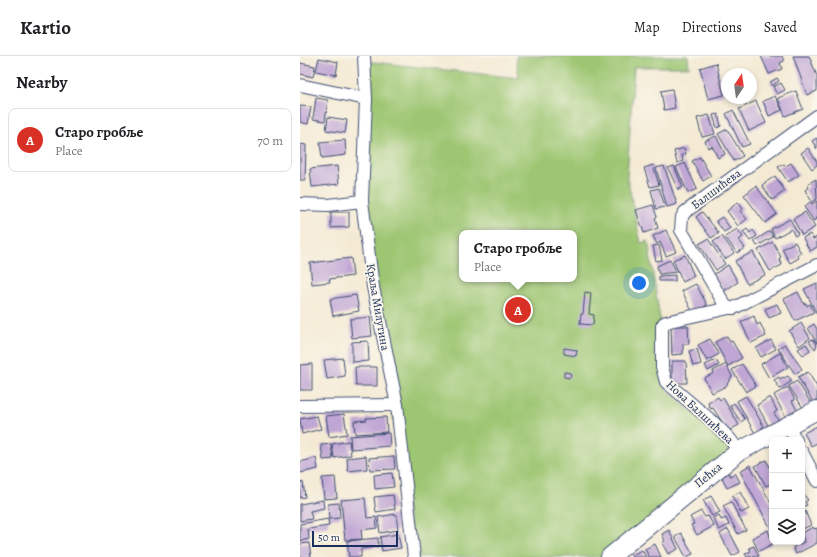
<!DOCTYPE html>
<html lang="en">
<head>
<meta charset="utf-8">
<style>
	body { margin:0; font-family:Alegreya,serif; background:#f2f2f2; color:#202124 }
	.controls { position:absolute; right:12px; bottom:12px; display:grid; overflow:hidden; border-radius:8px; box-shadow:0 2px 6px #0003 }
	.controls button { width:36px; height:36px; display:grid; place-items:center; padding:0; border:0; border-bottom:1px solid #e0e0e0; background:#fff; color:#202124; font:20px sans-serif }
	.compass { position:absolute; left:421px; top:12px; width:36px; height:36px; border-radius:50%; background:#fff; box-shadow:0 2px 6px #0003; rotate:13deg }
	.scale { position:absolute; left:12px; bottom:10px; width:86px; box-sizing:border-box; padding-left:4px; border:2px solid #1b2f5e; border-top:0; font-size:11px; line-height:14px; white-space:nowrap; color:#1b2f5e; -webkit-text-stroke:3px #fbf7ec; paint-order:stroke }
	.you { position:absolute; left:339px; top:227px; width:14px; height:14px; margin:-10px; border:3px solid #fff; border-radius:50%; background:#1a73e8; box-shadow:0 0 0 6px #1a73e833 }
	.badge { display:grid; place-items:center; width:26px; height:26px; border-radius:50%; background:#d93025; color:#fff; font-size:13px; font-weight:700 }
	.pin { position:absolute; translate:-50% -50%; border:2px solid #fff; box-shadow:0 1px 4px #0006 }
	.popup { position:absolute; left:159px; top:174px; width:118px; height:52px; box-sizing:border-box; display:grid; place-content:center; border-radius:8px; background:#fff; filter:drop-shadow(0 1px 3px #0005); font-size:13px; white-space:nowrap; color:#757577 }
	.popup b { font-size:15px; color:#202124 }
	.popup::after { content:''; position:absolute; left:50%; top:100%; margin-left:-8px; border:8px solid transparent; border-top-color:#fff }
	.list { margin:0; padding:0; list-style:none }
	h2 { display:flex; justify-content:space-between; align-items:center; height:52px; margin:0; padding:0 16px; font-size:17px }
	h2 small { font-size:13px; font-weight:400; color:#757577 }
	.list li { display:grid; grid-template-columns:26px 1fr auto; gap:12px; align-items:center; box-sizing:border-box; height:64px; margin:0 8px 8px; padding:0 8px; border:1px solid #e0e0e0; border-radius:8px }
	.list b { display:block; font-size:15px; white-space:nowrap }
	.list p { margin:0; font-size:13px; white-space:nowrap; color:#757577 }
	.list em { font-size:13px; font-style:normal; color:#757577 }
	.icon { flex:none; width:22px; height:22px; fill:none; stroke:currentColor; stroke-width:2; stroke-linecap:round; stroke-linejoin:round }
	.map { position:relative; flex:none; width:517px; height:501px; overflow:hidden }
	header { display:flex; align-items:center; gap:24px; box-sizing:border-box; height:56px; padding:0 20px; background:#fff; border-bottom:1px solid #e0e0e0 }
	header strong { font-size:19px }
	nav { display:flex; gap:22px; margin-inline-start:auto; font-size:14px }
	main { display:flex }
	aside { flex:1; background:#fff }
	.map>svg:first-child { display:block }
	.green { fill:#9dc672; stroke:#5c7a68; fill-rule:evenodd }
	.building { fill:#c0a6d4 }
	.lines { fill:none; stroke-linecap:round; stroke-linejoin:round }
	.street-casing { stroke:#3c4b70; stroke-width:14 }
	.secondary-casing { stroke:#3c4b70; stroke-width:20 }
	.street { stroke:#fff; stroke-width:12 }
	.secondary { stroke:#fff; stroke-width:18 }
	.labels { text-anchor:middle; stroke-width:3.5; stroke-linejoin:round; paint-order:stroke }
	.street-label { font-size:12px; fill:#1b2f5e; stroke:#fbf7ec }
</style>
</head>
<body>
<header>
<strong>Kartio</strong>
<nav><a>Map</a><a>Directions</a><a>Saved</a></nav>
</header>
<main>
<aside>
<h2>Nearby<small></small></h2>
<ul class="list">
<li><span class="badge">A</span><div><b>Старо гробље</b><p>Place</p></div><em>70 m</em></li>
</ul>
</aside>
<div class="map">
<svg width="517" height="501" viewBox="0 0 517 501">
	<rect width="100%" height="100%" fill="#fbf7ec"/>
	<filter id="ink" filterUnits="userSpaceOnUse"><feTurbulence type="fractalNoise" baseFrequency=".025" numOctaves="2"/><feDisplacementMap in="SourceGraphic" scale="8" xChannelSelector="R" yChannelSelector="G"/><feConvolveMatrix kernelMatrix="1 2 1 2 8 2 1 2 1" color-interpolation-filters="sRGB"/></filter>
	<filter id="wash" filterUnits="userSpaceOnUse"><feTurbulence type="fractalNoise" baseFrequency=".012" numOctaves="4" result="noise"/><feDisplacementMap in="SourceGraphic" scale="16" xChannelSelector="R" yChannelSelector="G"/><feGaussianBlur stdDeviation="0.9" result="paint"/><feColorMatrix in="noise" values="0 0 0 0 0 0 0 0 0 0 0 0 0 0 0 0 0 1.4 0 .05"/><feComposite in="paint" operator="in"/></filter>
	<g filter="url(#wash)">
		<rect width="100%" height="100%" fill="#f4ead4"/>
		<path class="green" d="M 216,0 L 388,0 L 389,11 L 334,11 L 327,121 L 341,187 L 348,185 L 362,276 L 367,335 L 438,396 L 310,501 L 114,501 L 62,145 L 64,5 L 219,22 ZM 162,177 L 274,177 L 274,223 L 162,223 Z"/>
		<g id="blocks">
			<g class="building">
				<path d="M 461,0 L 482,0 L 484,5 L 480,7 L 482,13 L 469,18 Z"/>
				<path d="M 493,0 L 509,0 L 517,20 L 517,35 L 507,39 Z"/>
				<path d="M 19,2 L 38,6 L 36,19 L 16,15 Z"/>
				<path d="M 0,7 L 15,10 L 13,21 L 0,18 Z"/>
				<path d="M 416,7 L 424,39 L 408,43 L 400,12 Z"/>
				<path d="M 477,22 L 479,25 L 472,30 L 470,26 Z"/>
				<path d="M 481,27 L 485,34 L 477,38 L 473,31 Z"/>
				<path d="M 372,33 L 375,52 L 364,54 L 361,35 Z"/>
				<path d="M 496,35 L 503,53 L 485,60 L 478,42 Z"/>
				<path d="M 475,40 L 482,54 L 469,60 L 463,45 Z"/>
				<path d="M 16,42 L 28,44 L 25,65 L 13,63 Z"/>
				<path d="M 456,45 L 466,67 L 449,75 L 439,53 Z"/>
				<path d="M 0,50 L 11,51 L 8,68 L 0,66 Z"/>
				<path d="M 433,54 L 450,88 L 442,91 L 426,58 Z"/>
				<path d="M 418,58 L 421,70 L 417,72 L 413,59 Z"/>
				<path d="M 409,59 L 415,78 L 402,81 L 397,62 Z"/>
				<path d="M 28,61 L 47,64 L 45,77 L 26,74 Z"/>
				<path d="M 427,73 L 443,100 L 434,105 L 418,78 Z"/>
				<path d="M 416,80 L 425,98 L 418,102 L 412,90 L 408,92 L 405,85 Z"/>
				<path d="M 517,82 L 517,93 L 512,85 Z"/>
				<path d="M 45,84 L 46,99 L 22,102 L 20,86 Z"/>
				<path d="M 0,88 L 6,89 L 5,124 L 0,124 Z"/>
				<path d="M 384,92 L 386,98 L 382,99 L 383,105 L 377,107 L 374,95 Z"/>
				<path d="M 508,92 L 517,106 L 517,109 L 512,113 L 501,97 Z"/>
				<path d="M 400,101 L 411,120 L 403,125 L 392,105 Z"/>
				<path d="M 385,107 L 397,133 L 388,137 L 376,111 Z"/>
				<path d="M 491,107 L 499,119 L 488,126 L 478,111 L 484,108 L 486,110 Z"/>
				<path d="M 353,109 L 359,129 L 350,131 L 344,112 Z"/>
				<path d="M 37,110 L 39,128 L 12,131 L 10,113 Z"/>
				<path d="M 364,110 L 377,148 L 367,151 L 356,112 Z"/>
				<path d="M 374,110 L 383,131 L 378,134 L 368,112 Z"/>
				<path d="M 475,120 L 485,135 L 472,144 L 462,129 Z"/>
				<path d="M 516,123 L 517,143 L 512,146 L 505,134 L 509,131 L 507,128 Z"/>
				<path d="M 456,130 L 477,158 L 465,167 L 444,139 Z"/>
				<path d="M 359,132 L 365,151 L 356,153 L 351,134 Z"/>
				<path d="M 517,145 L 517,162 L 514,165 L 504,151 L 510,146 L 512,148 Z"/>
				<path d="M 438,146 L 443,153 L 440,155 L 447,163 L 438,170 L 427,155 Z"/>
				<path d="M 353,149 L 357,161 L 355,162 L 358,172 L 344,177 L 336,154 Z"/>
				<path d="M 31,156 L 49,156 L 49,171 L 31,172 Z"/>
				<path d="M 402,156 L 419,177 L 411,182 L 396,161 Z"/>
				<path d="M 505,156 L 515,171 L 502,179 L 493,163 Z"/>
				<path d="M 422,161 L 430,172 L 424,176 L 416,165 Z"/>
				<path d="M 490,163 L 498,178 L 495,180 L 491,173 L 475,182 L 471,173 Z"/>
				<path d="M 437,173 L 443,181 L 439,184 L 445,192 L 437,197 L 425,181 Z"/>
				<path d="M 447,173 L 450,177 L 453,174 L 457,180 L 450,185 L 443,176 Z"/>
				<path d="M 366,174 L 376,196 L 366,200 L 360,186 L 357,188 L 353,180 Z"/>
				<path d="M 470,175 L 473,181 L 457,190 L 454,185 Z"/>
				<path d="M 510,178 L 513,183 L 517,181 L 517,191 L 510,195 L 503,182 Z"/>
				<path d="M 422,180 L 434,197 L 425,203 L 413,186 Z"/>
				<path d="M 408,183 L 425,208 L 416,214 L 399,188 Z"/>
				<path d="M 473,186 L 481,201 L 479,202 L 482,209 L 470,215 L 458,194 Z"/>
				<path d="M 495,186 L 501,197 L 497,199 L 499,202 L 490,207 L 482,193 Z"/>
				<path d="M 359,189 L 362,204 L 356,205 L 353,190 Z"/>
				<path d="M 453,196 L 465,219 L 447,228 L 435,205 Z"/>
				<path d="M 385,199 L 394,220 L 383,226 L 373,204 Z"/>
				<path d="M 51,202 L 53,220 L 29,223 L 30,226 L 12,228 L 10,207 Z"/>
				<path d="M 370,204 L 377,216 L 359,218 L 357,210 Z"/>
				<path d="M 428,209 L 438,226 L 424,235 L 413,219 Z"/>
				<path d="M 375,219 L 375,225 L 359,225 L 359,220 Z"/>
				<path d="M 517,227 L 517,258 L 504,233 Z"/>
				<path d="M 396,228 L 407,249 L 393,257 L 382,235 Z"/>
				<path d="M 285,236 L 291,237 L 289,258 L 294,259 L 293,269 L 280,268 L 281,258 L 283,258 Z"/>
				<path d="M 498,236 L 504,248 L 506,247 L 507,250 L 510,248 L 514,256 L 495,265 L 484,243 Z"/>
				<path d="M 56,239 L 59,255 L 33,260 L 30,243 Z"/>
				<path d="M 477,248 L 481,257 L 469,262 L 465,253 Z"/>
				<path d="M 454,260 L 457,269 L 460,267 L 466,280 L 451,287 L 441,266 Z"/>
				<path d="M 70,261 L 72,280 L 52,282 L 50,263 Z"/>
				<path d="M 501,267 L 510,282 L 499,290 L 489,275 Z"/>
				<path d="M 514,268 L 517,273 L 517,287 L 508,272 Z"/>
				<path d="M 371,270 L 388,270 L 389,288 L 383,288 L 383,298 L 372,299 Z"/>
				<path d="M 427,280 L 430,286 L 432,285 L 442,302 L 428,310 L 415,286 Z"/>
				<path d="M 410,283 L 419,298 L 407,305 L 398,289 Z"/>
				<path d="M 513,283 L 517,289 L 515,293 L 509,285 Z"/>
				<path d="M 471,284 L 476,293 L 461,301 L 456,292 Z"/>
				<path d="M 68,285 L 69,305 L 52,306 L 52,286 Z"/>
				<path d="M 485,288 L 502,313 L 495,318 L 478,292 Z"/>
				<path d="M 506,288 L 510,294 L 503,299 L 498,293 Z"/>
				<path d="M 264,292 L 277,294 L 276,300 L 264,298 Z"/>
				<path d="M 397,293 L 401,308 L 393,310 L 389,295 Z"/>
				<path d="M 480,297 L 488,311 L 469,322 L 461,308 Z"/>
				<path d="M 43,302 L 45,320 L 27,323 L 24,304 Z"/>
				<path d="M 416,304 L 419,309 L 408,315 L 405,309 Z"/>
				<path d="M 372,305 L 386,305 L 387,327 L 372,327 Z"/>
				<path d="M 12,308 L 12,334 L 0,334 L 0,309 Z"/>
				<path d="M 426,308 L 432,320 L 426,330 L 412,337 L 404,322 L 414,317 L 413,315 Z"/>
				<path d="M 442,308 L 456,330 L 446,336 L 432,314 Z"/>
				<path d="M 55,311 L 77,311 L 77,330 L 56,330 Z"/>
				<path d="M 264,316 L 271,317 L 270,322 L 264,321 Z"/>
				<path d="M 508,316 L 517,331 L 517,343 L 513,346 L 498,321 Z"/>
				<path d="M 488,320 L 492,325 L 480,333 L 474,324 L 479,321 L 480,323 L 483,321 L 484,322 Z"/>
				<path d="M 497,325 L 511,347 L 503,352 L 489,330 Z"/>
				<path d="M 488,331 L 495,344 L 492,345 L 498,356 L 486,362 L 474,339 Z"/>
				<path d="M 446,340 L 464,371 L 461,372 L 463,375 L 456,379 L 437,345 Z"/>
				<path d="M 418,341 L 420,344 L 423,342 L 439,369 L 428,375 L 413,352 L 411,353 L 408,347 Z"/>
				<path d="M 470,341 L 477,355 L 474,357 L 479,365 L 469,371 L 457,349 Z"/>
				<path d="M 434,347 L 445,363 L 441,366 L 430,350 Z"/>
				<path d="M 44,358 L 47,378 L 29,381 L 26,360 Z"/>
				<path d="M 17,360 L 21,373 L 2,378 L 0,363 Z"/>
				<path d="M 86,361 L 87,376 L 55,378 L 54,365 L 67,364 L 66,362 Z"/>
				<path d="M 517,370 L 517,387 L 511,390 L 504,377 Z"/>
				<path d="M 89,377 L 90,390 L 51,393 L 50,380 Z"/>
				<path d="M 49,385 L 51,399 L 34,402 L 32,388 Z"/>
				<path d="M 31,388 L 33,403 L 23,404 L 21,389 Z"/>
				<path d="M 66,400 L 67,413 L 48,415 L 47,402 Z"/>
				<path d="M 94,400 L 95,413 L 70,414 L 69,402 Z"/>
				<path d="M 16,402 L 18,413 L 0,417 L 0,406 Z"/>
				<path d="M 466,404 L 472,415 L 472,427 L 466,430 L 455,410 Z"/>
				<path d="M 450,409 L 472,449 L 472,475 L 440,415 Z"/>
				<path d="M 92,417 L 94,431 L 75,433 L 74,419 Z"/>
				<path d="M 429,417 L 430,420 L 435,417 L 440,426 L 427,432 L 422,421 Z"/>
				<path d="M 35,421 L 37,442 L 24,443 L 22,422 Z"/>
				<path d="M 3,426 L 5,441 L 0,442 L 0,427 Z"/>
				<path d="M 440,436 L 449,453 L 441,457 L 432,440 Z"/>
				<path d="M 502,436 L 508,444 L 505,446 L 507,449 L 502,451 Z"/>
				<path d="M 93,439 L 95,453 L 76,456 L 74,441 Z"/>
				<path d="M 411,440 L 420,456 L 412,460 L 403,444 Z"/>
				<path d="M 65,442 L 67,462 L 76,461 L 77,472 L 61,474 L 62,483 L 45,484 L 41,444 Z"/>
				<path d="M 23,444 L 24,452 L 10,455 L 12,463 L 0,465 L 0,448 Z"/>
				<path d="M 431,446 L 446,474 L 438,478 L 423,450 Z"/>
				<path d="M 39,447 L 40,462 L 29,463 L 28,448 Z"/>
				<path d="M 401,455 L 405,461 L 408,460 L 414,470 L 397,479 L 391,469 L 394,468 L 390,461 Z"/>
				<path d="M 505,455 L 511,469 L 502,473 L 502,456 Z"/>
				<path d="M 96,458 L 98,474 L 80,477 L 78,461 Z"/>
				<path d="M 419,459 L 421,464 L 426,462 L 429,469 L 419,474 L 413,462 Z"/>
				<path d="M 28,463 L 29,470 L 8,473 L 9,483 L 0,485 L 0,468 Z"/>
				<path d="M 513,471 L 514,473 L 517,472 L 517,487 L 496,498 L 493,491 L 504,486 L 502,477 Z"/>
				<path d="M 428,473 L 440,496 L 432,500 L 420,478 Z"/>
				<path d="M 369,474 L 378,493 L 368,498 L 362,487 L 365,485 L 362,478 Z"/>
				<path d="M 468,474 L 472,486 L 474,487 L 459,495 L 452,482 Z"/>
				<path d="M 381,477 L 393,498 L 386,501 L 375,481 Z"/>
				<path d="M 98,478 L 101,492 L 82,495 L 80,481 Z"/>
				<path d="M 78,482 L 78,491 L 61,493 L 61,501 L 49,501 L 47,485 Z"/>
				<path d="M 9,487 L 11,501 L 0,501 L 0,488 Z"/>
				<path d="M 355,488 L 361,501 L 349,501 L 345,493 Z"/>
				<path d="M 454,490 L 459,500 L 447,501 L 445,498 L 451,495 L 449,492 Z"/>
				<path d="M 342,494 L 346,501 L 333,501 L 332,499 Z"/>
			</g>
		</g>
	</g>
	<g filter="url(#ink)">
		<use href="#blocks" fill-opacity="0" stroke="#3c4b70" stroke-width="1"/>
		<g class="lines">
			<g class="street-casing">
				<g id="street">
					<path d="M 64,0 L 66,43 L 62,145 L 73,231 L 97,349 L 114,501"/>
					<path d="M 0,29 L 66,43"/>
					<path d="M 0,148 L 28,149 L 62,145"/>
					<path d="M 429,252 L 425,249 L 381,174 L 382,161 L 385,156 L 517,60"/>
					<path d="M 0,350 L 97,349"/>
					<path d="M 488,369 L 496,384"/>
					<path d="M 439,395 L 429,382 L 413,366 L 366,326 L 362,311 L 362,270 L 364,267 L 370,265 L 429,252 L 434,252 L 517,209"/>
					<path d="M 502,396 L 517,425"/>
				</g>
			</g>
			<g class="secondary-casing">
				<path id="secondary" d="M 310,501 L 438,396 L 517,354"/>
			</g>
			<use href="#street" class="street"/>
			<use href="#secondary" class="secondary"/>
		</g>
	</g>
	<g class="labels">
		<g class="street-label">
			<text transform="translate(416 133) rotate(-37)" y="4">Балшићева</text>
			<text transform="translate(78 251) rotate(80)" y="4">Краља Милутина</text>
			<text transform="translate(400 356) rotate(43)" y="4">Нова Балшићева</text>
			<text transform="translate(408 419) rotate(-39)" y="4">Пећка</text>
		</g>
	</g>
</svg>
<div class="controls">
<button>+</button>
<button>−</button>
<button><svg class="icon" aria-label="layers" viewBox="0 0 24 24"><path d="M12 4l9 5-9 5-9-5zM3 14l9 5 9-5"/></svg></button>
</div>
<svg class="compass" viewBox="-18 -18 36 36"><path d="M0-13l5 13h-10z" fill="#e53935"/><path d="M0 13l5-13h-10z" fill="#757577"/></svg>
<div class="scale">50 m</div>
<div class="you"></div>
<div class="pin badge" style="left:218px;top:254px">A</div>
<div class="popup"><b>Старо гробље</b>Place</div>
</div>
</main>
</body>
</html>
